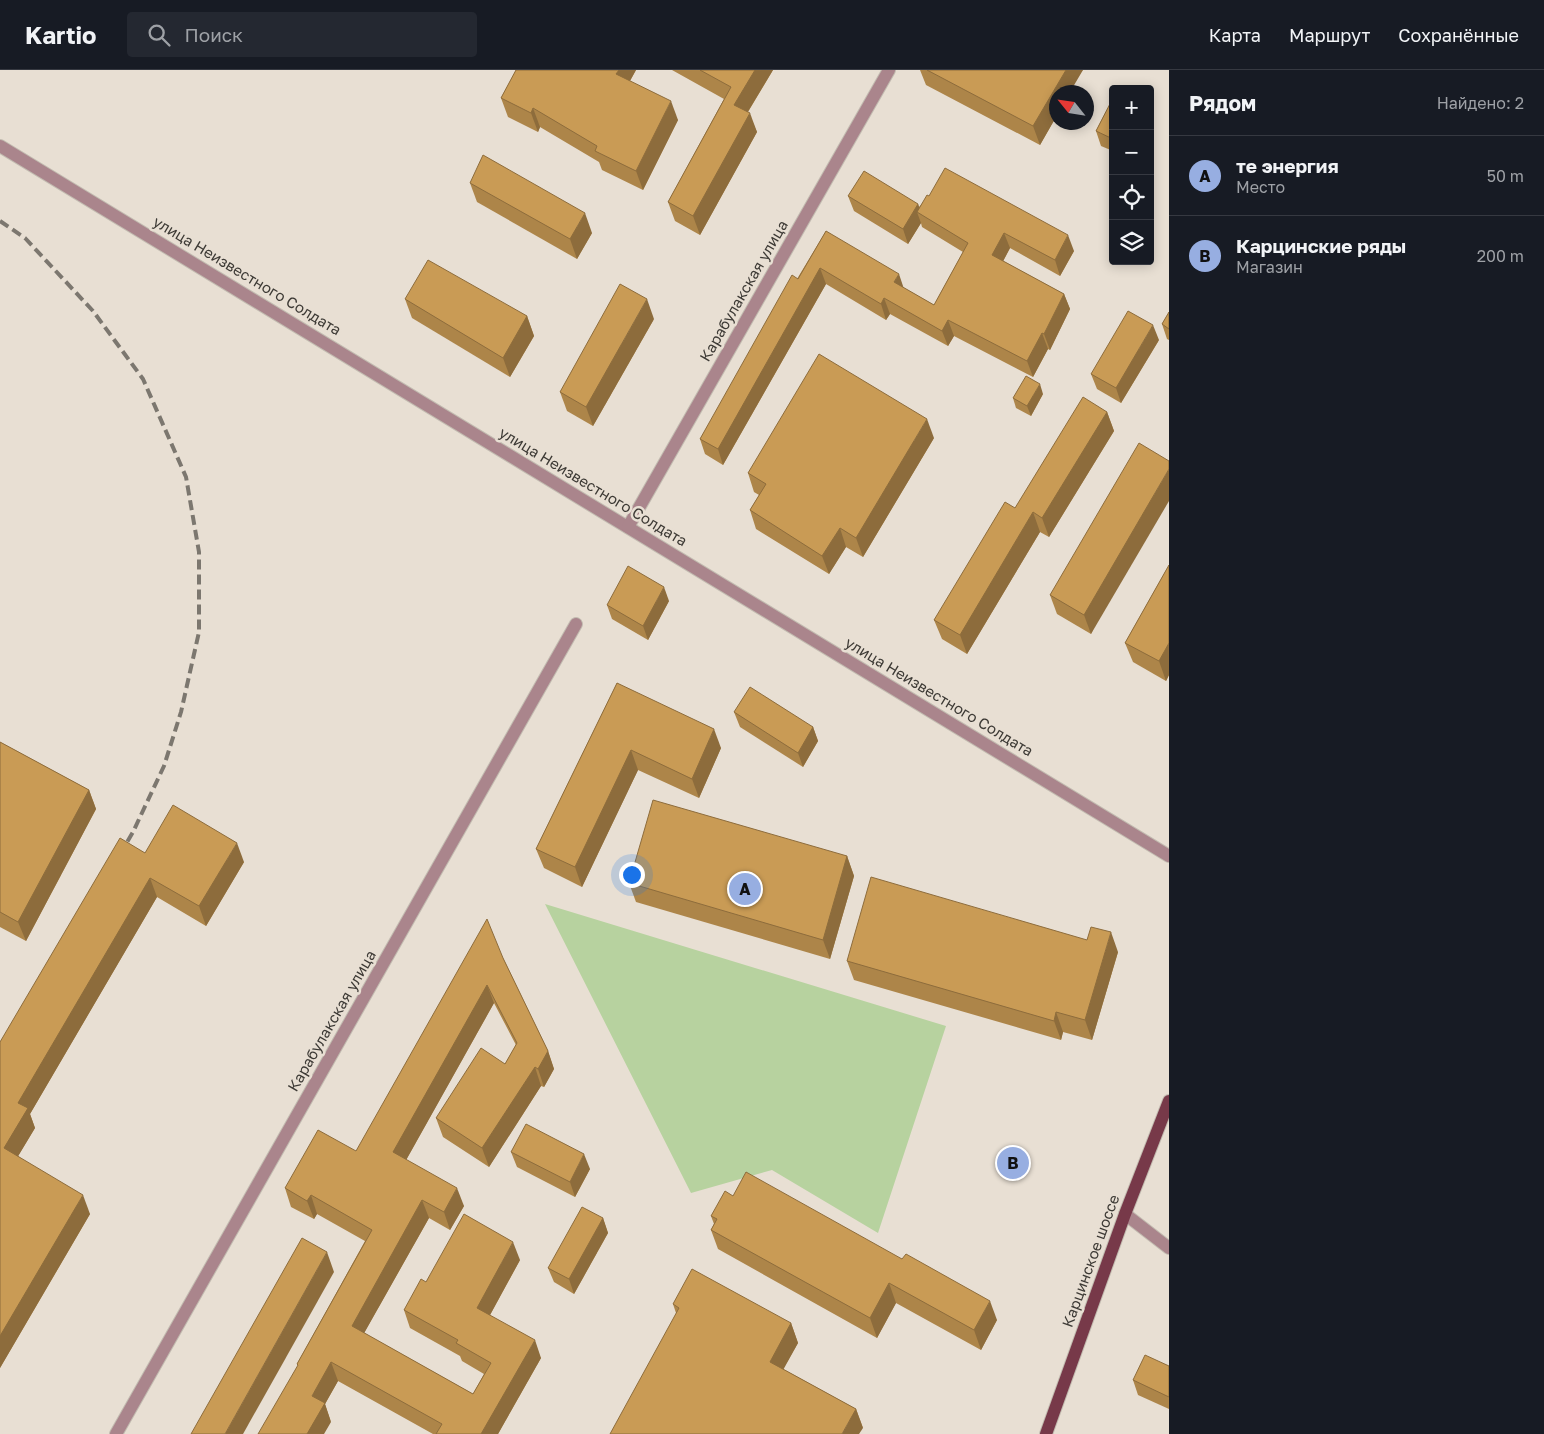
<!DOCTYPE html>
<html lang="ru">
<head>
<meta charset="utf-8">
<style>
	body { margin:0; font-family:"Golos Text",sans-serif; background:#242831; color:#f1f3f6 }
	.controls { position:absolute; right:15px; top:15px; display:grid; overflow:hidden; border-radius:5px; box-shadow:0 2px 12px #0003 }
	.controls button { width:45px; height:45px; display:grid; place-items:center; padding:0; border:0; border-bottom:1px solid #363941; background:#171b24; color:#f1f3f6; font:25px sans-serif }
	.compass { position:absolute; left:1049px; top:15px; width:45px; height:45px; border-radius:50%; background:#171b24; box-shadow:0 2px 12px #0003; rotate:300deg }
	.you { position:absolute; left:631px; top:804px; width:18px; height:18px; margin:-12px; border:4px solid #fff; border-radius:50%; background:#1a73e8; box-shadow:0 0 0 8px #1a73e833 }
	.badge { display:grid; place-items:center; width:32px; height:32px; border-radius:50%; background:#97aee1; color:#111; font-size:16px; font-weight:700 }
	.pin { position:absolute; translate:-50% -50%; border:2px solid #fff; box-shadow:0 1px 5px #0006 }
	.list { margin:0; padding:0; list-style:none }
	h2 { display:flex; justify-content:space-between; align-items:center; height:65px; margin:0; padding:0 20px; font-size:21px }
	h2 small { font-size:16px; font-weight:400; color:#9ea1a6 }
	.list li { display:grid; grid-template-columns:32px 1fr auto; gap:15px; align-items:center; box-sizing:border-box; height:80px; padding:0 20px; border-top:1px solid #363941 }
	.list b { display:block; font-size:19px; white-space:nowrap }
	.list p { margin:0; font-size:16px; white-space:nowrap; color:#9ea1a6 }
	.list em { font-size:16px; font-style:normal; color:#9ea1a6 }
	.icon { flex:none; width:28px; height:28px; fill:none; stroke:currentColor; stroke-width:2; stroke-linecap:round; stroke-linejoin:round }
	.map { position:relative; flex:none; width:1169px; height:1364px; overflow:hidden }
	header { display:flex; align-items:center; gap:30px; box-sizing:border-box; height:70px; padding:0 25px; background:#171b24; border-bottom:1px solid #363941 }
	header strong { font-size:24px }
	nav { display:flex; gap:28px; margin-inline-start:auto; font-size:18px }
	.search { width:350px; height:45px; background:#242831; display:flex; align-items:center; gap:12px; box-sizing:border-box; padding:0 18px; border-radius:5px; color:#9ea1a6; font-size:19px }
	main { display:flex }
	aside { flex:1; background:#171b24 }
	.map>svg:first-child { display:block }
	.green { fill:#b7d29f }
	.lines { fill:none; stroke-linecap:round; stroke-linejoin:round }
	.minor-casing { stroke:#c2bbb0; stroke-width:14 }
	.major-casing { stroke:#c2bbb0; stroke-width:14 }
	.minor { stroke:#aa858c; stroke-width:12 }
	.major { stroke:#773949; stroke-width:12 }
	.rail { stroke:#7c776f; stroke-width:4; stroke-dasharray:10 5; stroke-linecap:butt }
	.wall { fill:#ad8549 }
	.shaded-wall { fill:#8d6c3c }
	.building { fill:#c99b55; stroke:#8d6c3c }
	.labels { text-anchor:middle; stroke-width:5; stroke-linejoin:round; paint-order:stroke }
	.street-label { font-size:15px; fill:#3d3a35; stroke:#e8dfd3 }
</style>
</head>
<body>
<header>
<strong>Kartio</strong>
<div class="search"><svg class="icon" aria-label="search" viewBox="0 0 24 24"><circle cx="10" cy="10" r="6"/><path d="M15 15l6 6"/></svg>Поиск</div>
<nav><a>Карта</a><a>Маршрут</a><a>Сохранённые</a></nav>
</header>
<main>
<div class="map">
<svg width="1169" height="1364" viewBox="0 0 1169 1364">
	<rect width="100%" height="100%" fill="#e8dfd3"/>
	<path class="green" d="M 545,834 L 946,956 L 878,1163 L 772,1100 L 691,1123 Z"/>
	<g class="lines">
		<g class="minor-casing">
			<g id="minor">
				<path d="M 0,76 L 1169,786"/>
				<path d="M 628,457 L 889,0"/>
				<path d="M 1125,1144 L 1169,1178"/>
				<path d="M 116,1364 L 576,554"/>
			</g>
		</g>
		<g class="major-casing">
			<path id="major" d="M 1046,1364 L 1125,1144 L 1169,1031"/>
		</g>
		<use href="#minor" class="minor"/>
		<use href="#major" class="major"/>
		<path class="rail" d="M 0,151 L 25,168 L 93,241 L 143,309 L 186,407 L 199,482 L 199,562 L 181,642 L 164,696 L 133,762 L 120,784"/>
	</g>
	<g class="wall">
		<path d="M 516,0 L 636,0 L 630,11 L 678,50 L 643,120 L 602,100 L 599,92 L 540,57 L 538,62 L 508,47 L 501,28 Z"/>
		<path d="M 672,0 L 773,0 L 748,42 L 757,62 L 700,165 L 675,151 L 668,132 L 724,29 Z"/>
		<path d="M 920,0 L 1083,0 L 1056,22 L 1056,47 L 1040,75 L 926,15 Z"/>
		<path d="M 1113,28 L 1113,81 L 1101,76 L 1096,61 Z"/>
		<path d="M 470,113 L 592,163 L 577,189 L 477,132 Z"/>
		<path d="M 848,126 L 918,134 L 919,137 L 929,126 L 1074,181 L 1060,206 L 1010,178 L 1003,191 L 1064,224 L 1070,239 L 1050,280 L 1048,279 L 1033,307 L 954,266 L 948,276 L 890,244 L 886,250 L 826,214 L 723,395 L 705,384 L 700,369 L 826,161 L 904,218 L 934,235 L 963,182 L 922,157 L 921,153 L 908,174 L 854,141 Z"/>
		<path d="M 405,229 L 527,246 L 534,266 L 510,307 L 412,248 Z"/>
		<path d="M 1169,242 L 1169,270 L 1167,269 L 1162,254 Z"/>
		<path d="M 654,249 L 593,356 L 567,341 L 560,322 Z"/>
		<path d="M 1159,270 L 1121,333 L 1097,319 L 1091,304 Z"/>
		<path d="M 1043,324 L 1031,346 L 1016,338 L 1013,328 Z"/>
		<path d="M 1107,342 L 1114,361 L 1049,467 L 1040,462 L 967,584 L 942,569 L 934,550 L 1015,438 Z"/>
		<path d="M 934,368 L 863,487 L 846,477 L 829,504 L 756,459 L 750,440 L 759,425 L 754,422 L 748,403 Z"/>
		<path d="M 1169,391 L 1091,564 L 1057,544 L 1050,525 Z"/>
		<path d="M 1169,495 L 1169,605 L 1166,611 L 1133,592 L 1125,573 Z"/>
		<path d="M 669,531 L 648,570 L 612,549 L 607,535 Z"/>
		<path d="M 617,613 L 721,678 L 699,728 L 638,700 L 582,817 L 544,798 L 536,779 Z"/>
		<path d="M 734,642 L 813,657 L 818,671 L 803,697 L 740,657 Z"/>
		<path d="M 0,672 L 89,720 L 96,739 L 26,871 L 0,857 Z"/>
		<path d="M 145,783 L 244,792 L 206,856 L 157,827 L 30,1044 L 35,1058 L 18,1086 L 90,1144 L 0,1298 L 0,972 Z"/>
		<path d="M 847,786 L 854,806 L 830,889 L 636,832 L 629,813 Z"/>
		<path d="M 1118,882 L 1092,970 L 1063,962 L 1061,970 L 854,910 L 847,891 Z"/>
		<path d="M 503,888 L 548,981 L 554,999 L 544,1017 L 541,1016 L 489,1097 L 443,1067 L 436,1048 L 505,994 L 516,975 L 494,933 L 406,1090 L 464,1136 L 450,1160 L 429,1148 L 364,1263 L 473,1324 L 484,1304 L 462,1291 L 460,1286 L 410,1258 L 404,1240 L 426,1212 L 520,1190 L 490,1245 L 541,1288 L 498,1364 L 433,1364 L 338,1311 L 325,1334 L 331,1352 L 297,1294 L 365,1171 L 317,1144 L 314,1149 L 291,1137 L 285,1118 L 356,1081 Z"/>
		<path d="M 511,1082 L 590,1099 L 575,1127 L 517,1097 Z"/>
		<path d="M 733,1126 L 997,1250 L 981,1280 L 896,1233 L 877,1268 L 718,1179 L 711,1160 L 714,1154 L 711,1146 Z"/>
		<path d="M 603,1148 L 608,1163 L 574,1224 L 554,1212 L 548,1198 Z"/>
		<path d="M 673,1234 L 791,1253 L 798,1273 L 783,1299 L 856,1339 L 863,1358 L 676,1243 Z"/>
		<path d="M 1169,1296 L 1169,1339 L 1138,1325 L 1133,1310 Z"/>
	</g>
	<g class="shaded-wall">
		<path d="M 619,0 L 636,0 L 623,23 L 616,4 Z"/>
		<path d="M 755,0 L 773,0 L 741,53 L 734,35 Z"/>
		<path d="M 1066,0 L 1083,0 L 1070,22 L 1056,22 L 1056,47 L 1040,75 L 1033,56 Z"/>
		<path d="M 671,31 L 678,50 L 643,120 L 636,101 Z"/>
		<path d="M 533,38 L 540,57 L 538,62 L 531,43 Z"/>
		<path d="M 750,43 L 757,62 L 700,165 L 693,146 Z"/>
		<path d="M 918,134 L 922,145 L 917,142 L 921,153 L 908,174 L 903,159 Z"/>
		<path d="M 585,143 L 592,163 L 577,189 L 570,169 Z"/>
		<path d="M 1004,163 L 1010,178 L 998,201 L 992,185 Z"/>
		<path d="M 1068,165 L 1074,181 L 1060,206 L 1055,190 Z"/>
		<path d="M 820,198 L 826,214 L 723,395 L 718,379 Z"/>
		<path d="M 899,204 L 904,219 L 894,212 Z"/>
		<path d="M 1064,224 L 1070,239 L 1050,280 L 1044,264 Z"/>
		<path d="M 884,228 L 890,244 L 886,250 L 881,234 Z"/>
		<path d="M 647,229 L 654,249 L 593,356 L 586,337 Z"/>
		<path d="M 527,246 L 534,266 L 510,307 L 503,288 Z"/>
		<path d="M 948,250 L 954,266 L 948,276 L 942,261 Z"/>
		<path d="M 1153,255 L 1159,270 L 1121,333 L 1116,318 Z"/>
		<path d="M 1042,263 L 1048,279 L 1033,307 L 1027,291 Z"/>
		<path d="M 1040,314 L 1043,324 L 1031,346 L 1027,336 Z"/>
		<path d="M 1107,342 L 1114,361 L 1049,467 L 1042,448 Z"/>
		<path d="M 927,349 L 934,368 L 863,487 L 856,468 Z"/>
		<path d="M 1169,399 L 1169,431 L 1091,564 L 1084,545 Z"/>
		<path d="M 1033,442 L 1040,462 L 967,584 L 960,565 Z"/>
		<path d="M 840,458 L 846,477 L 829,504 L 822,486 Z"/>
		<path d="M 664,517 L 669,531 L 648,570 L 643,556 Z"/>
		<path d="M 1169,573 L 1169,605 L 1166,611 L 1159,591 Z"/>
		<path d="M 813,657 L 818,671 L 803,697 L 798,683 Z"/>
		<path d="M 714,659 L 721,678 L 699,728 L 692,709 Z"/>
		<path d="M 631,680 L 638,700 L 582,817 L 575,797 Z"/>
		<path d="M 89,720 L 96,739 L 26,871 L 18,852 Z"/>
		<path d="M 237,773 L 244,792 L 206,856 L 199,836 Z"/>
		<path d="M 847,786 L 854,806 L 830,889 L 823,870 Z"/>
		<path d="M 150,808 L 157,827 L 30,1044 L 35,1058 L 11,1098 L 4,1078 L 18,1033 Z"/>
		<path d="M 1111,862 L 1118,882 L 1092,970 L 1085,950 Z"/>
		<path d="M 487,915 L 494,933 L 400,1101 L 393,1082 Z"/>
		<path d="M 1056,942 L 1063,962 L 1061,970 L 1054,951 Z"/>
		<path d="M 548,981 L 554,999 L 544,1017 L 538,999 Z"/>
		<path d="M 535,997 L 541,1016 L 489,1097 L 482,1078 Z"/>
		<path d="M 584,1084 L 590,1099 L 575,1127 L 570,1112 Z"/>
		<path d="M 457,1118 L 464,1136 L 450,1160 L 444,1142 Z"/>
		<path d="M 83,1125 L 90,1144 L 0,1298 L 0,1266 Z"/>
		<path d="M 311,1125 L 317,1144 L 314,1149 L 307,1131 Z"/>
		<path d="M 422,1130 L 429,1148 L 358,1274 L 352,1256 Z"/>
		<path d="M 603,1148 L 608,1163 L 574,1224 L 569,1209 Z"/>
		<path d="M 513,1172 L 520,1190 L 484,1256 L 477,1238 Z"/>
		<path d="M 327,1182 L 334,1202 L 243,1364 L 225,1364 Z"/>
		<path d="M 889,1213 L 896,1233 L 877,1268 L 870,1248 Z"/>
		<path d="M 990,1231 L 997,1250 L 981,1280 L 974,1260 Z"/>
		<path d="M 791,1253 L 798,1273 L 777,1311 L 770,1292 Z"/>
		<path d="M 535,1270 L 541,1288 L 498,1364 L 481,1364 Z"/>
		<path d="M 331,1292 L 338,1311 L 325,1334 L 331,1352 L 324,1364 L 307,1364 L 312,1326 Z"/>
		<path d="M 856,1339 L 863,1358 L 859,1364 L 842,1364 Z"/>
	</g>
	<g class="building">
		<path d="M 516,0 L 619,0 L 616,4 L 671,31 L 636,101 L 595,81 L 597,76 L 533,38 L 531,43 L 501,28 Z"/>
		<path d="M 700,0 L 755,0 L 734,35 L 750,43 L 693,146 L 668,132 L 731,17 Z"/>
		<path d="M 927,0 L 1066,0 L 1033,56 Z"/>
		<path d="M 1113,28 L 1113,69 L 1096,61 Z"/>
		<path d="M 483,85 L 585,143 L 570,169 L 470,113 Z"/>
		<path d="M 945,98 L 1068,165 L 1055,190 L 1004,163 L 992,185 L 1064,224 L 1044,264 L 1042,263 L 1027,291 L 948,250 L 942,261 L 884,228 L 881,234 L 820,198 L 718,379 L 700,369 L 792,205 L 798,209 L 826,161 L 899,204 L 894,212 L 934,235 L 968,173 L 917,142 L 927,125 L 929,126 Z"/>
		<path d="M 864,101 L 918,134 L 903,159 L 848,126 Z"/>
		<path d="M 428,190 L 527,246 L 503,288 L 405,229 Z"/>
		<path d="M 620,214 L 647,229 L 586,337 L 560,322 Z"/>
		<path d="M 1128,241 L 1153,255 L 1116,318 L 1091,304 Z"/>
		<path d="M 1169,242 L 1169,259 L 1162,254 Z"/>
		<path d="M 819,284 L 927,349 L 856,468 L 840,458 L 822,486 L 750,440 L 766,414 L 748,403 Z"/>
		<path d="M 1026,306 L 1040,314 L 1027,336 L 1013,328 Z"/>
		<path d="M 1083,327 L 1107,342 L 1042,448 L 1033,442 L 960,565 L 934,550 L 1005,432 L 1015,438 Z"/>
		<path d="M 1139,373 L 1169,391 L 1169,399 L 1084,545 L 1050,525 Z"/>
		<path d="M 1169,495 L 1169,573 L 1159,591 L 1125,573 Z"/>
		<path d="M 628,496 L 664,517 L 643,556 L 607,535 Z"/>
		<path d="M 617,613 L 714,659 L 692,709 L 631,680 L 575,797 L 536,779 Z"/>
		<path d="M 750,617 L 813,657 L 798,683 L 734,642 Z"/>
		<path d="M 0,672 L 89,720 L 18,852 L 0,842 Z"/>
		<path d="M 653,730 L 847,786 L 823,870 L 629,813 Z"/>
		<path d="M 173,735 L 237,773 L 199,836 L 150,808 L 18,1033 L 28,1038 L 4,1078 L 83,1125 L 0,1266 L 0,972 L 120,768 L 145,783 Z"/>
		<path d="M 871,807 L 1087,870 L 1091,857 L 1111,862 L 1085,950 L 1056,942 L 1054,951 L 847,891 Z"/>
		<path d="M 487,849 L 503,888 L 548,981 L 538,999 L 535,997 L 482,1078 L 436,1048 L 481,978 L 505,994 L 517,973 L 487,915 L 393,1082 L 457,1118 L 444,1142 L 422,1130 L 352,1256 L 473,1324 L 491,1293 L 456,1273 L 458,1270 L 404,1240 L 421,1209 L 426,1212 L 464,1144 L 513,1172 L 477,1238 L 535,1270 L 481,1364 L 436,1364 L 442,1354 L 331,1292 L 312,1326 L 325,1333 L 307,1364 L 258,1364 L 298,1295 L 297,1294 L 372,1160 L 311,1125 L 307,1131 L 285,1118 L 318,1060 L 356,1081 Z"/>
		<path d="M 526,1054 L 584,1084 L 570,1112 L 511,1082 Z"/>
		<path d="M 746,1102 L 902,1189 L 906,1184 L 990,1231 L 974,1260 L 889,1213 L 870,1248 L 711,1160 L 717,1149 L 711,1146 L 725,1121 L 733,1126 Z"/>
		<path d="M 582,1137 L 603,1148 L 569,1209 L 548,1198 Z"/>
		<path d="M 302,1168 L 327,1182 L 225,1364 L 191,1364 Z"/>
		<path d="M 692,1199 L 791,1253 L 770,1292 L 856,1339 L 842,1364 L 610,1364 L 679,1238 L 673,1234 Z"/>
		<path d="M 1145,1285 L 1169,1296 L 1169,1327 L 1133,1310 Z"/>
	</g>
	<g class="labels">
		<g class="street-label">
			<text transform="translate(247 206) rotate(31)" y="5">улица Неизвестного Солдата</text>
			<text transform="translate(744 221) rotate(-60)" y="5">Карабулакская улица</text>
			<text transform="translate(593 417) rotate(31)" y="5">улица Неизвестного Солдата</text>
			<text transform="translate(939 627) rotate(31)" y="5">улица Неизвестного Солдата</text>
			<text transform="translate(332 951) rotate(-60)" y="5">Карабулакская улица</text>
			<text transform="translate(1091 1191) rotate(-70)" y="5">Карцинское шоссе</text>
		</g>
	</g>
</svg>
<div class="controls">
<button>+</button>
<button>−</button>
<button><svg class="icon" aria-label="locate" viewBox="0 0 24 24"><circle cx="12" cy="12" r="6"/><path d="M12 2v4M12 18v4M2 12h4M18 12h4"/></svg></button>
<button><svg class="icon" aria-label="layers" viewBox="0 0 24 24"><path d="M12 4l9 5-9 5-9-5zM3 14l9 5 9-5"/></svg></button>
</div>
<svg class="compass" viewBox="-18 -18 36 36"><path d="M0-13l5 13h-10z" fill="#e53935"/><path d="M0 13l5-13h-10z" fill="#9ea1a6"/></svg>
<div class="you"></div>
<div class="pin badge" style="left:745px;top:819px">A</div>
<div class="pin badge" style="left:1013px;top:1093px">B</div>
</div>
<aside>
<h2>Рядом<small>Найдено: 2</small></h2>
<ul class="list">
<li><span class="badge">A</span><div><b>те энергия</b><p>Место</p></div><em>50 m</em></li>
<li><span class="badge">B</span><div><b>Карцинские ряды</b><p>Магазин</p></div><em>200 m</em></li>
</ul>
</aside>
</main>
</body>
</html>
